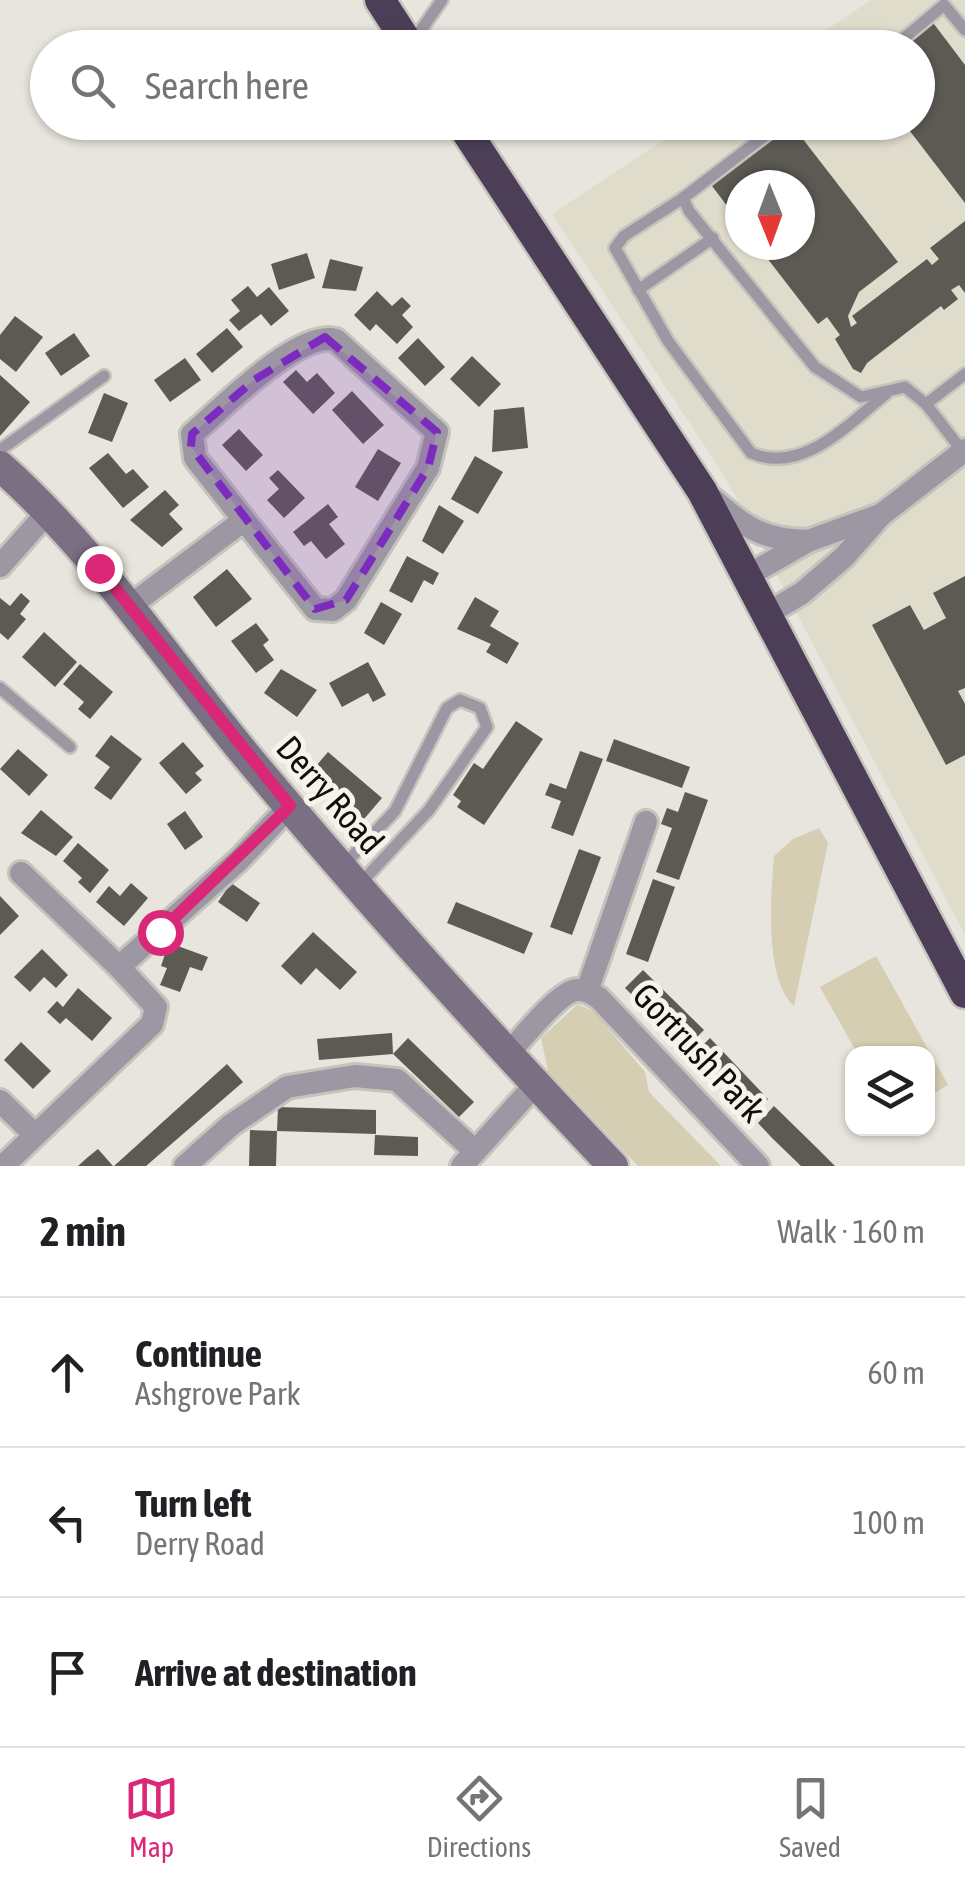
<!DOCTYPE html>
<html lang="en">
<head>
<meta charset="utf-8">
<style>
	body { margin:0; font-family:"Asap Condensed",sans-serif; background:#f2f2f2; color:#202124 }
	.controls { position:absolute; right:30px; bottom:30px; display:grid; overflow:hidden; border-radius:20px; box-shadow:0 2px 8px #0004 }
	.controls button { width:90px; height:90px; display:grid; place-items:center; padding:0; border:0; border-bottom:2px solid #e0e0e0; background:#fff; color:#202124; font:50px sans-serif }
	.compass { position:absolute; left:725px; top:170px; width:90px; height:90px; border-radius:50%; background:#fff; box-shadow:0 2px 8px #0004; rotate:179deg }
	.stop { position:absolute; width:30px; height:30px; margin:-22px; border:8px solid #db2777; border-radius:50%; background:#fff }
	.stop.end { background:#db2777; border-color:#fff; box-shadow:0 2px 10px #0008 }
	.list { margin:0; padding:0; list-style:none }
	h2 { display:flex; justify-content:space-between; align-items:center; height:130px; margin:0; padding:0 40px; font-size:42px }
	h2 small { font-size:32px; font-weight:400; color:#757577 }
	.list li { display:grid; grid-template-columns:65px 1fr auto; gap:30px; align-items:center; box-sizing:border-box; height:150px; padding:0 40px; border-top:2px solid #e0e0e0 }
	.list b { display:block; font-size:38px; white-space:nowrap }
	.list p { margin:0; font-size:32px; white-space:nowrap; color:#757577 }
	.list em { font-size:32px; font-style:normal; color:#757577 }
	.icon { flex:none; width:55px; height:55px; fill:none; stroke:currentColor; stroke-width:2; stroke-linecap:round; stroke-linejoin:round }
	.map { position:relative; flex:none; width:965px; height:1166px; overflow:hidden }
	.search { position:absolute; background:#fff; box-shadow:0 2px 8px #0004; left:30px; right:30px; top:30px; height:110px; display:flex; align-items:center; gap:25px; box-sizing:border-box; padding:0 35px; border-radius:55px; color:#757577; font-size:38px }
	.sheet { height:580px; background:#fff }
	nav { display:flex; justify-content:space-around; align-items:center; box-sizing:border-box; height:140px; border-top:2px solid #e0e0e0; background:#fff; font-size:28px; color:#757577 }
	nav a { display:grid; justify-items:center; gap:5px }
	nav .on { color:#db2777 }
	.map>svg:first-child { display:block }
	.built { fill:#e0dccc; fill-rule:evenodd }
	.green { fill:#d5ceb2 }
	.building { fill:#5c5a53 }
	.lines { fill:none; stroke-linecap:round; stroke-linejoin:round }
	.lane-casing { stroke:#c4c3bc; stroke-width:16 }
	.street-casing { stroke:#c4c3bc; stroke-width:28 }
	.secondary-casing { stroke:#c4c3bc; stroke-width:35 }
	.highway-casing { stroke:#c4c3bc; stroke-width:35 }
	.lane { stroke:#9d96a3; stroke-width:11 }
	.street { stroke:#9d96a3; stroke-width:22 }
	.secondary { stroke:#7a6f83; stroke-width:30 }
	.highway { stroke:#4c3e57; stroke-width:30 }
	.route { stroke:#db2777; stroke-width:12 }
	.marked { fill:#7b2cbf; fill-opacity:0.2; stroke:#7b2cbf; stroke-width:8; stroke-dasharray:20 12; stroke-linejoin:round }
	.labels { text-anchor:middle; stroke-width:10; stroke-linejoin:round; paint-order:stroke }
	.street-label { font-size:35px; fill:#0f0e0c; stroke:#f5f3ea }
</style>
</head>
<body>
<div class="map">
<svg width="965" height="1166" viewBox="0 0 965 1166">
	<rect width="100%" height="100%" fill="#e7e5dd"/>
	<path class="built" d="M 871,0 L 965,0 L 965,935 L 727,480 L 552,214 L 689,123 L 918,122 L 918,48 L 801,47 ZM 740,185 L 800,185 L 800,245 L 740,245 Z"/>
	<g class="green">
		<path d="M 819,828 L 828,843 L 794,1006 C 764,979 771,893 774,856 L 793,839 Z"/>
		<path d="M 876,956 L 948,1085 L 928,1097 L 928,1054 L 857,1053 L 820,987 Z"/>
		<path d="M 578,1004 L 594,1012 L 645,1072 L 649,1092 L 721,1166 L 638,1166 L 548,1071 L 541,1038 Z"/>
	</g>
	<g class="building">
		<path d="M 931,20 L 965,65 L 965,203 L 903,122 L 918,122 L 918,48 L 896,48 Z"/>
		<path d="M 792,125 L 898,262 L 859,292 L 848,316 L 851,327 L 857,323 L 852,316 L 927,259 L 932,265 L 939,259 L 930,248 L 965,221 L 965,293 L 959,285 L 951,290 L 958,299 L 944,310 L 941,306 L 867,363 L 861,373 L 853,369 L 835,339 L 840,335 L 827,317 L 818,324 L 757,245 L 800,245 L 800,185 L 740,185 L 740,223 L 712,186 Z"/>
		<path d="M 307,253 L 315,278 L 279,290 L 271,264 Z"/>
		<path d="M 330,259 L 363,267 L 356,291 L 322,288 Z"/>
		<path d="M 248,286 L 257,297 L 269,287 L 289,311 L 271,326 L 261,314 L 239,331 L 229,320 L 240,311 L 231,300 Z"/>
		<path d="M 377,291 L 392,306 L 402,297 L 411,306 L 402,315 L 413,327 L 397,344 L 376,324 L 370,331 L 354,315 Z"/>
		<path d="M 15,316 L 43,337 L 16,372 L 0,359 L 0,335 Z"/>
		<path d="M 227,328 L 243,347 L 212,373 L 196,354 Z"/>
		<path d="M 74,333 L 90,356 L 61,376 L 45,353 Z"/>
		<path d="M 418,338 L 445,367 L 425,386 L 398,358 Z"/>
		<path d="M 472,356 L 501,384 L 479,407 L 450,379 Z"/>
		<path d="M 185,358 L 201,380 L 170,402 L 154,380 Z"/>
		<path d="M 296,370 L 307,382 L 317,373 L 335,393 L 313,414 L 283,382 Z"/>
		<path d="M 0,375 L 30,402 L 0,436 Z"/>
		<path d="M 352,391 L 384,425 L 363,444 L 332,410 Z"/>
		<path d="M 104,393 L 128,403 L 112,442 L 88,433 Z"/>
		<path d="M 524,407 L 528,448 L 492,452 L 494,410 Z"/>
		<path d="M 239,429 L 263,455 L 246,471 L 222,445 Z"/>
		<path d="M 378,449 L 401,463 L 378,501 L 355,487 Z"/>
		<path d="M 108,453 L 126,474 L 133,469 L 149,487 L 123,508 L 89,468 Z"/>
		<path d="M 475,456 L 503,472 L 478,514 L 451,499 Z"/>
		<path d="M 278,470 L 305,498 L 284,518 L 267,500 L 279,489 L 269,478 Z"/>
		<path d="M 165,490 L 179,505 L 169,514 L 183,529 L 162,547 L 130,520 Z"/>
		<path d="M 328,504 L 338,517 L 329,524 L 345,544 L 326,559 L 311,541 L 304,546 L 293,532 Z"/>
		<path d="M 439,505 L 464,521 L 443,554 L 422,541 Z"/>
		<path d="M 407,556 L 439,573 L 433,585 L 424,580 L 412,603 L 389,591 Z"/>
		<path d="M 227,569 L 252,599 L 216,627 L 193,597 Z"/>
		<path d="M 965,576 L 965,688 L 958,691 L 965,704 L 965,755 L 946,765 L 872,625 L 910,605 L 924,630 L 946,618 L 933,593 Z"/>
		<path d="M 21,593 L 30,601 L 20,614 L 26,619 L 8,640 L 0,633 L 0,598 L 10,606 Z"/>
		<path d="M 475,597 L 499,611 L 490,626 L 519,643 L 507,664 L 486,652 L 491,644 L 457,629 Z"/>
		<path d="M 381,602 L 402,614 L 384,645 L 364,633 Z"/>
		<path d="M 256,623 L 269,640 L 263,645 L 274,660 L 256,673 L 231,641 Z"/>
		<path d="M 44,632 L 77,662 L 55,687 L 22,657 Z"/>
		<path d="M 368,662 L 386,695 L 373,702 L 368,693 L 342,707 L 329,683 Z"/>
		<path d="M 80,664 L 113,692 L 90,719 L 78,709 L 84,702 L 63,684 Z"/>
		<path d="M 281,669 L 317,690 L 297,717 L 264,693 Z"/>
		<path d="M 516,721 L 543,739 L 484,825 L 457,807 L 461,801 L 453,795 L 474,763 L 483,769 Z"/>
		<path d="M 111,735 L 142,759 L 111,800 L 94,788 L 110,767 L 95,756 Z"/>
		<path d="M 614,739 L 690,767 L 682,788 L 606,761 Z"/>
		<path d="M 183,742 L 204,766 L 195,773 L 202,780 L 186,794 L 159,763 Z"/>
		<path d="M 18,749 L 48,775 L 29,796 L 0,769 Z"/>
		<path d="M 580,751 L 603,759 L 573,836 L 551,828 L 561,801 L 545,795 L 550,783 L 566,789 Z"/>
		<path d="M 328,752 L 382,798 L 364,819 L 310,773 Z"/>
		<path d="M 685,792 L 708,800 L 679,880 L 656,872 L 672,828 L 661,824 L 667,808 L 678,812 Z"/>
		<path d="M 41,810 L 73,837 L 56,856 L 21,833 Z"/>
		<path d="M 185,811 L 203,837 L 185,850 L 167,824 Z"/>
		<path d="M 78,843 L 109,870 L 90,893 L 78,882 L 82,878 L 63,861 Z"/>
		<path d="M 579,849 L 601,857 L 572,935 L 550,927 Z"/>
		<path d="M 653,879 L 675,887 L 648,962 L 626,954 Z"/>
		<path d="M 131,883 L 148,898 L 124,926 L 96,902 L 109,886 L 120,896 Z"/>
		<path d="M 231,883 L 260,903 L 247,922 L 218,902 Z"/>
		<path d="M 0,896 L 19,916 L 0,935 Z"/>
		<path d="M 456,902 L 533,933 L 524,954 L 447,923 Z"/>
		<path d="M 313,932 L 357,972 L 340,990 L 316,968 L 301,985 L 281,966 Z"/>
		<path d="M 175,945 L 208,957 L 202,971 L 190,967 L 180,992 L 160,985 L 167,968 L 161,966 L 166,951 L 172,953 Z"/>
		<path d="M 42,949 L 68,975 L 56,988 L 44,977 L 30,992 L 14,977 Z"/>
		<path d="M 643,970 L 704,1030 L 686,1048 L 625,988 Z"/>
		<path d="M 78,988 L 112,1018 L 92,1041 L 66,1018 L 60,1024 L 47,1012 L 57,1001 L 63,1007 Z"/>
		<path d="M 392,1033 L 393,1054 L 319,1060 L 317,1039 Z"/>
		<path d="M 408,1038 L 474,1102 L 459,1117 L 393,1054 Z"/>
		<path d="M 710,1038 L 768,1099 L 753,1114 L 695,1053 Z"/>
		<path d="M 21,1042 L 51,1071 L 33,1089 L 4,1060 Z"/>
		<path d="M 227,1064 L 243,1082 L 146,1166 L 114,1166 Z"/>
		<path d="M 774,1106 L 819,1150 L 835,1166 L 801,1166 L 772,1138 L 758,1123 Z"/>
		<path d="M 278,1107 L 376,1110 L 376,1134 L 277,1131 Z"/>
		<path d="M 250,1130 L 277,1131 L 276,1166 L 249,1166 Z"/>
		<path d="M 375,1135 L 418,1137 L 418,1156 L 374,1155 Z"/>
		<path d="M 98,1149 L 113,1166 L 78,1166 L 88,1157 Z"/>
	</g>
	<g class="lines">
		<g class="lane-casing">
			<g id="lane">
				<path d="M 412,43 L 442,0"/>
				<path d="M 892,48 L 944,5 L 965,30"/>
				<path d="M 783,122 L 683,198 L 689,211 L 815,367 L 861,397 L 905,387 L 926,404 L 963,452"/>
				<path d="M 683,198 L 624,236 L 615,248 L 668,341 L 751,453 C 803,475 848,424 886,394"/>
				<path d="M 638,290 L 713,238"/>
				<path d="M 926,404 L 965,374"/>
				<path d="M 0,450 L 104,376"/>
				<path d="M 0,688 L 70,747"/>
				<path d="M 342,867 L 395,811 L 447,708 L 460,700 L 480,708 L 487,727 L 429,810 L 358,886"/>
			</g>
		</g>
		<g class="street-casing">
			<g id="street">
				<path d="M 709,496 C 744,526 760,540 808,541"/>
				<path d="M 0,566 L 47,513"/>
				<path d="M 747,576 L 808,541 L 880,515"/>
				<path d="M 130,606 L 244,520 L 315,609 L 333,610 L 346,600 L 428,468 L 437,432 L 336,340 C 299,329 221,409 192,434 L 195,458 L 244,520"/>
				<path d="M 767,614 L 802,593 L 844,557 L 881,515 L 965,450"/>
				<path d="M 21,873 L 119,967"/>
				<path d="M 587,991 L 646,822"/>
				<path d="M 507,1055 C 520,1041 559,991 577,990 C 585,989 593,994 599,998 L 758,1166"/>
				<path d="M 0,1101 L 34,1134"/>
				<path d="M 3,1166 L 152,1024 L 156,1007 L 119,967 L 239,860 L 290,806"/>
				<path d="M 185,1166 L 231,1125 L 287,1087 L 355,1076 L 397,1080 L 475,1151"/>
				<path d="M 462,1166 L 535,1085"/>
			</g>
		</g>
		<g class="secondary-casing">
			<path id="secondary" d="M 0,466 C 95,550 165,657 245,754 C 363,896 486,1032 613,1166"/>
		</g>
		<g class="highway-casing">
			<g id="highway">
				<path d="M 380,0 L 411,48"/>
				<path d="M 460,122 L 702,491 L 965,993"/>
			</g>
		</g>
		<use href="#lane" class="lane"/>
		<use href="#street" class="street"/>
		<use href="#secondary" class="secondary"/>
		<use href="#highway" class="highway"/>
	</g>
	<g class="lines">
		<path class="route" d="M 99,568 L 290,806 L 160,932"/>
	</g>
	<path class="marked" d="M 325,337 L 437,432 L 428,468 L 346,600 L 315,609 L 191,447 L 192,434 L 254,380 Z"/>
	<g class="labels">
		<g class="street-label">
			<text transform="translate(330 795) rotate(49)" y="12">Derry Road</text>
			<text transform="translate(699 1053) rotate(47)" y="12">Gortrush Park</text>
		</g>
	</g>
</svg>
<div class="controls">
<button><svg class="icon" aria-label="layers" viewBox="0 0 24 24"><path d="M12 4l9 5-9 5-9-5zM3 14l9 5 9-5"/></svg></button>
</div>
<svg class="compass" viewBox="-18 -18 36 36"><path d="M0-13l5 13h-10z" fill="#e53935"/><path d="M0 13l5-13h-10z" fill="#757577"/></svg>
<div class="stop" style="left:160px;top:932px"></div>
<div class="stop end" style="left:99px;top:568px"></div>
<div class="search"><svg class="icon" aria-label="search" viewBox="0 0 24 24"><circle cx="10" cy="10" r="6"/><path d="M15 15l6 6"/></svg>Search here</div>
</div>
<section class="sheet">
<h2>2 min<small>Walk · 160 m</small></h2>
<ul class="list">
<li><svg class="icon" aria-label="ahead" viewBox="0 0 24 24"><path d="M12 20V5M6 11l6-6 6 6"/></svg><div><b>Continue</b><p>Ashgrove Park</p></div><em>60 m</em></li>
<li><svg class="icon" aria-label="left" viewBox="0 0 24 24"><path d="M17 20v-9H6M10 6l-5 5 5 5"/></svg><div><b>Turn left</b><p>Derry Road</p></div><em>100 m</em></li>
<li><svg class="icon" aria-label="arrive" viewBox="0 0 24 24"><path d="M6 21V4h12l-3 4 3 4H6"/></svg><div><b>Arrive at destination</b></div></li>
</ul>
</section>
<nav>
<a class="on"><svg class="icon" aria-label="map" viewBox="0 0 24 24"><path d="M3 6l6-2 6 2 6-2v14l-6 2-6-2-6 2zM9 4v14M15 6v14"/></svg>Map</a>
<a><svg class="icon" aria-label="directions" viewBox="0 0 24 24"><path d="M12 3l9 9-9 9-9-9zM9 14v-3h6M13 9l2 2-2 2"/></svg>Directions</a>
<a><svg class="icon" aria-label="saved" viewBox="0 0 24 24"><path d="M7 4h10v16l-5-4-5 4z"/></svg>Saved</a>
</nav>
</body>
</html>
